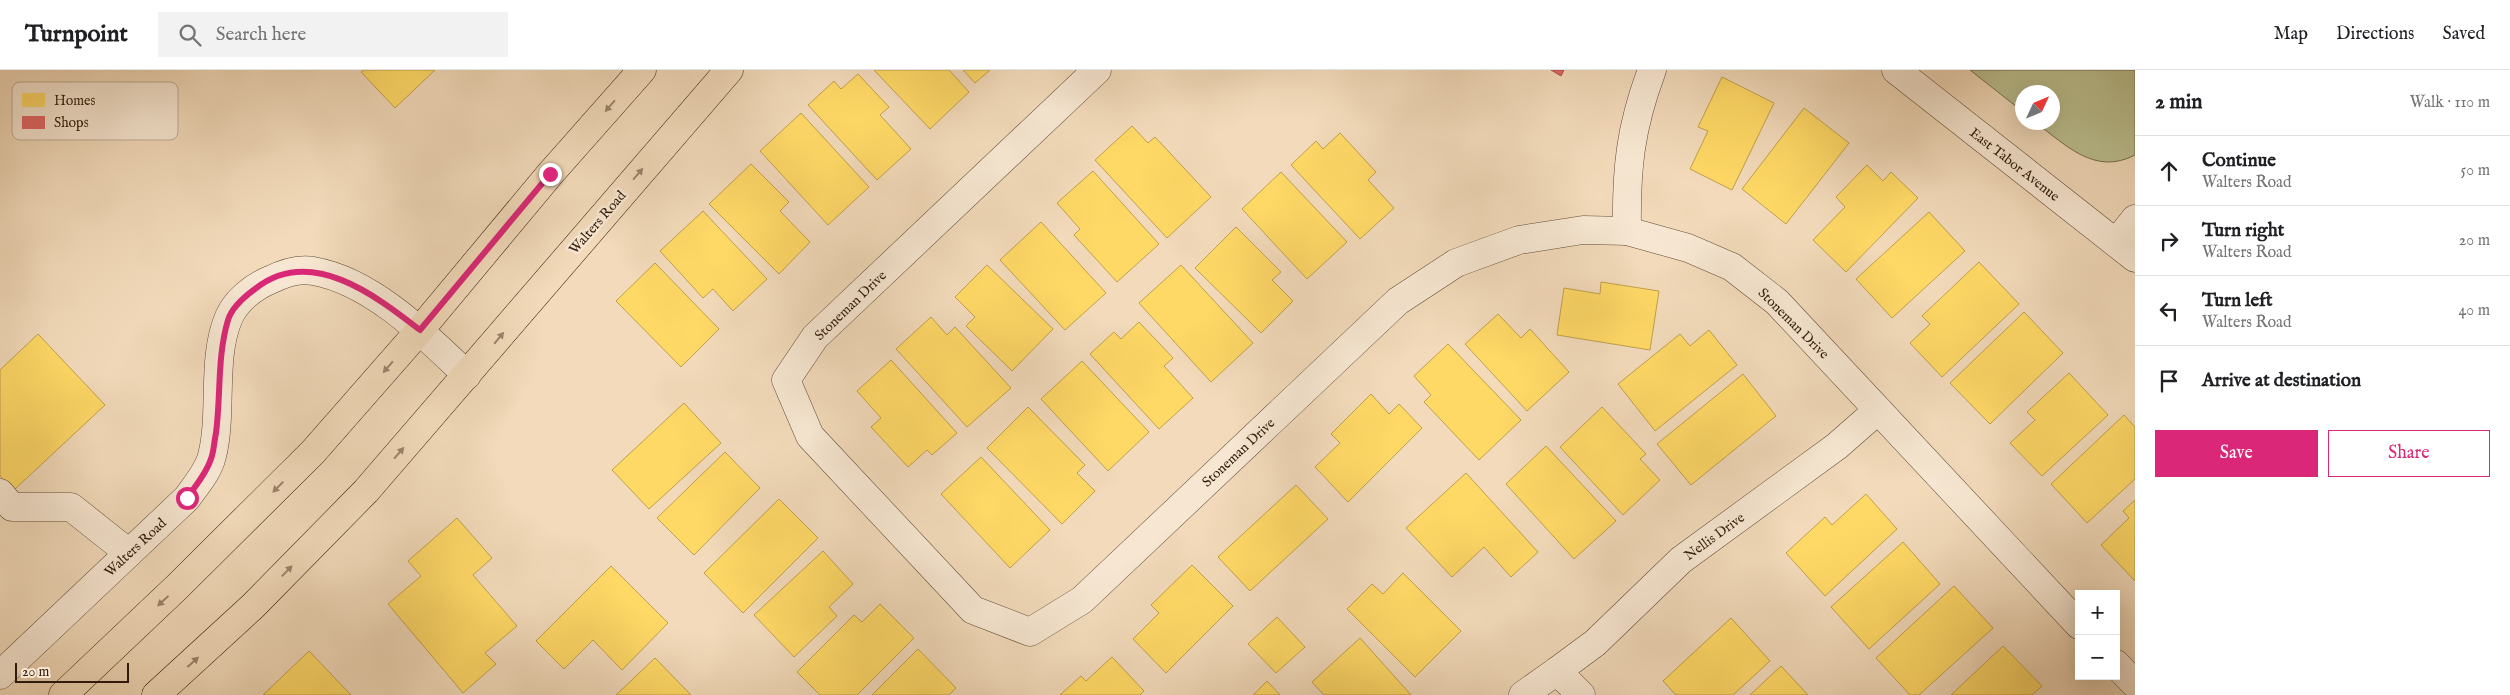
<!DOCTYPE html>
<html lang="en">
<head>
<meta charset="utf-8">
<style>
	body { margin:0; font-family:"IM FELL English",serif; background:#f2f2f2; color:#202124 }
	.controls { position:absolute; right:15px; bottom:15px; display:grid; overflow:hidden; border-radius:0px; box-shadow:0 5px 20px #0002 }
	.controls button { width:45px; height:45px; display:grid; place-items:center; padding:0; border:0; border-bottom:1px solid #e0e0e0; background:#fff; color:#202124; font:25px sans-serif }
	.compass { position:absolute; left:2015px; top:15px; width:45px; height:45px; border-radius:50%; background:#fff; box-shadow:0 5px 20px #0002; rotate:46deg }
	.scale { position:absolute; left:15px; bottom:12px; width:114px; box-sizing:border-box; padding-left:5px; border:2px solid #311c0c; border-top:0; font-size:14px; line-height:18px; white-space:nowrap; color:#311c0c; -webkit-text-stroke:4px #f7e7d2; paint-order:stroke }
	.stop { position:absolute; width:15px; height:15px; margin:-11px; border:4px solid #db2777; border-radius:50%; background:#fff }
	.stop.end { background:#db2777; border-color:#fff; box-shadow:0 1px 5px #0008 }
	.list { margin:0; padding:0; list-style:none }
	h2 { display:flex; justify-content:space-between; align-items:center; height:65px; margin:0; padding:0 20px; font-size:21px }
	h2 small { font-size:16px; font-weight:400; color:#757577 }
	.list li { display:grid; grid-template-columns:32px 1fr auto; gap:15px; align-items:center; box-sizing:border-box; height:70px; padding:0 20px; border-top:1px solid #e0e0e0 }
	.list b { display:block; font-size:19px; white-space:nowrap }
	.list p { margin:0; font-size:16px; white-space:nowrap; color:#757577 }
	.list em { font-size:16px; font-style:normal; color:#757577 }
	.actions { display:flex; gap:10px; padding:15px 20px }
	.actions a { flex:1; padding:11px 0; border:1px solid #db2777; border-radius:0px; text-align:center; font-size:18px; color:#db2777 }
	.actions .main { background:#db2777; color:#fff }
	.icon { flex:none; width:28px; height:28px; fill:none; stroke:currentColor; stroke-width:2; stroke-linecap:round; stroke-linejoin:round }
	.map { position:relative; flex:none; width:2135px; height:625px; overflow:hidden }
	header { display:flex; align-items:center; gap:30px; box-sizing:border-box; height:70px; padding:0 25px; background:#fff; border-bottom:1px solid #e0e0e0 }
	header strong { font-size:24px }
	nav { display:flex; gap:28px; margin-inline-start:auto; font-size:18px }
	.search { width:350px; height:45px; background:#f2f2f2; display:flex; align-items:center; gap:12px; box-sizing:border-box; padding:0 18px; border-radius:0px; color:#757577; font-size:19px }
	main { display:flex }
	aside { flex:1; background:#fff }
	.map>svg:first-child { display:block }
	.green { fill:#bbbf8f; stroke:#766e4e }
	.homes { fill:#ffd966; stroke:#c1a04b }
	.shops { fill:#e06666; stroke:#ac504b }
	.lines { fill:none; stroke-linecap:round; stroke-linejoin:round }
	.minor-casing { stroke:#614c38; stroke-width:29 }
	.major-casing { stroke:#311c0c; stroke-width:29 }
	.minor { stroke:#f7e7d2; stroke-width:28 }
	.major { stroke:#f2daba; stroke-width:28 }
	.oneway { fill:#9b846c }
	.route { stroke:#db2777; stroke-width:6 }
	.labels { text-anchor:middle; stroke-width:5; stroke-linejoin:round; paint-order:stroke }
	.street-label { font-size:14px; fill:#311c0c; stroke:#f7e7d2 }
	.key { fill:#f7e7d2; stroke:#bcaa97; stroke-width:1 }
	.key-label { font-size:14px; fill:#311c0c }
</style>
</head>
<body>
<header>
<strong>Turnpoint</strong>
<div class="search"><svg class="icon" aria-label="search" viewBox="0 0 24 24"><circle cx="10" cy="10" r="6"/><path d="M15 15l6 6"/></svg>Search here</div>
<nav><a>Map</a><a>Directions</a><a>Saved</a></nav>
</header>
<main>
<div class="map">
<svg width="2135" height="625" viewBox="0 0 2135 625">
	<rect width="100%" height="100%" fill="#f2daba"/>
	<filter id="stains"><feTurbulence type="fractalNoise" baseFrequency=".004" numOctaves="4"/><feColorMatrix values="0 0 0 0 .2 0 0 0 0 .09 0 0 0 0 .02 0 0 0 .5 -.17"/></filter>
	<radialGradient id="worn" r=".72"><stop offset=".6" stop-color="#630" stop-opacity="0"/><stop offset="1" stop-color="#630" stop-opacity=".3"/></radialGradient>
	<path class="green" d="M 1970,0 L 2135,0 L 2135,85 C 2095,106 2066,75 2036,53 L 2052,52 L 2052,22 L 2022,22 L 2022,41 Z"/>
	<g class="homes">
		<path d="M 364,0 L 435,0 L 395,38 L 361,2 Z"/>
		<path d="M 874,0 L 949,0 L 969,22 L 930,59 Z"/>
		<path d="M 963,0 L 990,0 L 975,13 Z"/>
		<path d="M 858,4 L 889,37 L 880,45 L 911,79 L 877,110 L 808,35 L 834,11 L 841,19 Z"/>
		<path d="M 1722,7 L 1774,33 L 1732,120 L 1690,99 L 1708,61 L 1698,57 Z"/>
		<path d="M 1804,38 L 1849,73 L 1786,154 L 1742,119 Z"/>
		<path d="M 801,43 L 869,117 L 828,155 L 760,81 Z"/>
		<path d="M 1132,56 L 1148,73 L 1155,67 L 1211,127 L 1167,168 L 1095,90 Z"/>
		<path d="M 1340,63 L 1376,102 L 1368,110 L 1394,138 L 1360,169 L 1291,95 L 1316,71 L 1323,79 Z"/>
		<path d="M 751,94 L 789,132 L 780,141 L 810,172 L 779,204 L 709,134 Z"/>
		<path d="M 1867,95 L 1883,111 L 1891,102 L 1918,128 L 1846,202 L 1813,170 L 1845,137 L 1836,127 Z"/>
		<path d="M 1093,101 L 1159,174 L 1117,212 L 1074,165 L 1080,159 L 1057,133 Z"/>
		<path d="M 1281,102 L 1347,172 L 1307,209 L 1242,139 Z"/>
		<path d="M 703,141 L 767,209 L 733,241 L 713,219 L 703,228 L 660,181 Z"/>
		<path d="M 1929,142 L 1965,181 L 1892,248 L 1856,209 Z"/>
		<path d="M 1041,152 L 1106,223 L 1065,260 L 1000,190 Z"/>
		<path d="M 1236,157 L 1281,202 L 1272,210 L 1293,231 L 1261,263 L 1195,198 Z"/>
		<path d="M 1979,192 L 2019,234 L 1942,307 L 1910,273 L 1930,254 L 1922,246 Z"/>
		<path d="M 655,193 L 719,259 L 681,297 L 616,231 Z"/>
		<path d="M 987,195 L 1053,259 L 1012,301 L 966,256 L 975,247 L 955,227 Z"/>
		<path d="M 1181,195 L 1253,273 L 1211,312 L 1139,233 Z"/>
		<path d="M 1601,212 L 1659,221 L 1650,280 L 1557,265 L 1564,218 L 1600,224 Z"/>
		<path d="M 2024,242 L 2063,283 L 1990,354 L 1950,313 Z"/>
		<path d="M 1498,244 L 1521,268 L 1530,259 L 1569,302 L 1527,341 L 1465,274 Z"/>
		<path d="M 931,247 L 947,265 L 955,257 L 1011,318 L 967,357 L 896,279 Z"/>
		<path d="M 1139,252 L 1173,288 L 1164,296 L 1193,328 L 1159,359 L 1090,284 L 1114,262 L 1121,269 Z"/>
		<path d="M 1709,260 L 1737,295 L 1655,361 L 1618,314 L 1680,264 L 1690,276 Z"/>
		<path d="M 38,264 L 105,335 L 14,420 L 0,406 L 0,300 Z"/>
		<path d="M 1448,274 L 1521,350 L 1479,390 L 1424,332 L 1431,325 L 1414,306 Z"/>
		<path d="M 891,290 L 957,363 L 932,385 L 927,380 L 908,397 L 871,357 L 881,348 L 857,321 Z"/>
		<path d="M 1082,291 L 1149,362 L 1108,401 L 1041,329 Z"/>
		<path d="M 2069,303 L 2108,345 L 2042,406 L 2010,373 L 2035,350 L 2027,342 Z"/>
		<path d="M 1743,304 L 1776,346 L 1691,415 L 1657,374 Z"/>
		<path d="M 1371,324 L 1389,344 L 1399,334 L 1422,358 L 1348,432 L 1315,397 L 1340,373 L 1331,364 Z"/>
		<path d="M 684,333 L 721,373 L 649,439 L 612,400 Z"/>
		<path d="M 1028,337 L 1085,395 L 1077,403 L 1095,421 L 1062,454 L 987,378 Z"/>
		<path d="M 1602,337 L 1646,384 L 1640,389 L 1660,410 L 1623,445 L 1560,377 Z"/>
		<path d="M 2124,345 L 2135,357 L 2135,409 L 2087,453 L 2051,414 Z"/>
		<path d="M 1546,376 L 1616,451 L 1574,489 L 1506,414 Z"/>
		<path d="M 725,382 L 760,418 L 694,485 L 657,448 Z"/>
		<path d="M 981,387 L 1050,460 L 1010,498 L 941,424 Z"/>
		<path d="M 1466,403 L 1538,482 L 1511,507 L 1484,477 L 1452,507 L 1406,458 Z"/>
		<path d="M 1296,415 L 1328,449 L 1250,521 L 1218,487 Z"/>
		<path d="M 1866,424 L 1897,459 L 1825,526 L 1786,483 L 1825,447 L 1832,455 Z"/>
		<path d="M 779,429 L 818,468 L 743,543 L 704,503 Z"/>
		<path d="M 2135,430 L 2135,511 L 2101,475 L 2129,448 L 2123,441 Z"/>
		<path d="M 457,448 L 492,488 L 473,505 L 517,556 L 485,583 L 496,594 L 463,623 L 388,534 L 421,506 L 408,491 Z"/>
		<path d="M 1903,472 L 1940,514 L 1869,579 L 1831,537 Z"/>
		<path d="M 823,481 L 853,514 L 829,537 L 837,546 L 794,587 L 754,545 Z"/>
		<path d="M 1192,495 L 1233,536 L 1166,603 L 1133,569 L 1159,543 L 1151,535 Z"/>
		<path d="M 611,496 L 668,553 L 622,600 L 593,570 L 564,599 L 536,571 Z"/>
		<path d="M 1403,503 L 1461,561 L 1415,607 L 1347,539 L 1372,514 L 1383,524 Z"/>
		<path d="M 1954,516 L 1993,558 L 1919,625 L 1910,625 L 1876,588 Z"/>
		<path d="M 880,534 L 914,568 L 857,625 L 820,625 L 797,602 L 854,545 L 862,552 Z"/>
		<path d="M 1277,547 L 1305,577 L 1276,603 L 1248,574 Z"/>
		<path d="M 1731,548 L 1770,591 L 1733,625 L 1676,625 L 1663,611 Z"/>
		<path d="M 1360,568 L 1411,625 L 1324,625 L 1312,612 Z"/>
		<path d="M 2003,576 L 2042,616 L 2032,625 L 1951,625 Z"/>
		<path d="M 918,579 L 956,618 L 949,625 L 872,625 Z"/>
		<path d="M 309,581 L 351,625 L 263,625 Z"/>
		<path d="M 1112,587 L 1144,621 L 1140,625 L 1060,625 L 1081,606 L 1086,611 Z"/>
		<path d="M 655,588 L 691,625 L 616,625 Z"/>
		<path d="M 1781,596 L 1808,625 L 1750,625 Z"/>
		<path d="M 1267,611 L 1280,625 L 1253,625 Z"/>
	</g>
	<path class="shops" d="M 1551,0 L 1564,0 L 1561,6 Z"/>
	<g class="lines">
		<g class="minor-casing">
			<g id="minor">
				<path d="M 1097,0 L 815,267 L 786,310 L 810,366 L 973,540 L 1030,562 L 1082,530 L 1398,231 L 1456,193 L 1519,170 L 1583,160 L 1627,161 L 1688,178 L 1732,197 L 1777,232 L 2079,555"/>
				<path d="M 1896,0 L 2135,188"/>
				<path d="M 1627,161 C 1626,100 1630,58 1652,0"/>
				<path d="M 2116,173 L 2135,149"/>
				<path d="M 0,423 L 12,437 L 71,437 L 129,483"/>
				<path d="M 2116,594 L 2135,614"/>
				<path d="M 1557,601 L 1595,573 L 1681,490 L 1837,376 L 1878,340"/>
				<path d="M 0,605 L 187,428 C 196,415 208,402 212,386 C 223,343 211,288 229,247 C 236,231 253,217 270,210 C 282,204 299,198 313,201 C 372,211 426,266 467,305"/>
				<path d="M 1523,625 L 1557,601 L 1581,625"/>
			</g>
		</g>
		<g class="major-casing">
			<g id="major">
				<path d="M 63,625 L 177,517 L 313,382 L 420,260 L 550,104 L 642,0"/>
				<path d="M 156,625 L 253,536 L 366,421 L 729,0"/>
			</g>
		</g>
		<use href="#minor" class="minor"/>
		<use href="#major" class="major"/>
	</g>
	<defs><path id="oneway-solid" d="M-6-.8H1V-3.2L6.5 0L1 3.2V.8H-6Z" transform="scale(1.25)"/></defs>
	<g class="oneway">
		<use href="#oneway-solid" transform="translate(610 36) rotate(131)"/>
		<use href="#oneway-solid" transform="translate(638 104) rotate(-49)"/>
		<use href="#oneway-solid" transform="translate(499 268) rotate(-50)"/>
		<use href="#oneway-solid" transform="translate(388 297) rotate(131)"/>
		<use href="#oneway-solid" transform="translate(399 383) rotate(-49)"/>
		<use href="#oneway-solid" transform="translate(278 417) rotate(135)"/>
		<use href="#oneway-solid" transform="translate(287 501) rotate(-46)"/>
		<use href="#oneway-solid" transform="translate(163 531) rotate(137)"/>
		<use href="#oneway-solid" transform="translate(193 592) rotate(-42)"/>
	</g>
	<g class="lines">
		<path class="route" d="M 187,428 C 196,415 206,404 211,389 C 214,381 214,372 216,363 C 221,325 217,287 228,250 C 232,237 244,227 255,219 C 310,175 375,225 420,260 L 550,104"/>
	</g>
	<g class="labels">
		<g class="street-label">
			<text transform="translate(2015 94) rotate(38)" y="5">East Tabor Avenue</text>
			<text transform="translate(597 152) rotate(-49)" y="5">Walters Road</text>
			<text transform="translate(850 235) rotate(-44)" y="5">Stoneman Drive</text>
			<text transform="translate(1794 253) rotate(45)" y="5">Stoneman Drive</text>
			<text transform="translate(1238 382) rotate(-43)" y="5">Stoneman Drive</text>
			<text transform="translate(1714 466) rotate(-36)" y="5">Nellis Drive</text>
			<text transform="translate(135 477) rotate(-43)" y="5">Walters Road</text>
		</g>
	</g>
	<rect x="12" y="12" width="166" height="58" rx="8" class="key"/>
	<rect x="22" y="23" width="23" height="14" fill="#ffd966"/>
	<rect x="22" y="46" width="23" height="13" fill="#e06666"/>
	<g class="key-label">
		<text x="54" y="35">Homes</text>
		<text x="54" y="57">Shops</text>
	</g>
	<rect width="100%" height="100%" filter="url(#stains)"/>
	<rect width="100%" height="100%" fill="url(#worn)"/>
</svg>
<div class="controls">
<button>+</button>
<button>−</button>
</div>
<svg class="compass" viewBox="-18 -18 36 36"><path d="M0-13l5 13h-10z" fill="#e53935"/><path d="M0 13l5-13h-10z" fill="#757577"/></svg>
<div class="scale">20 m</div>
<div class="stop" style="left:187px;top:428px"></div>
<div class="stop end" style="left:550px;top:104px"></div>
</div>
<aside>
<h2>2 min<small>Walk · 110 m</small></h2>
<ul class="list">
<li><svg class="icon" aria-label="ahead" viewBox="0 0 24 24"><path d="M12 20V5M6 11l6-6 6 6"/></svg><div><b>Continue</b><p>Walters Road</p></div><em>50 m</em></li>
<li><svg class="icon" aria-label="right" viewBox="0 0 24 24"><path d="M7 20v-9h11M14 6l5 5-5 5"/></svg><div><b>Turn right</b><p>Walters Road</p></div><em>20 m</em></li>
<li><svg class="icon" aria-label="left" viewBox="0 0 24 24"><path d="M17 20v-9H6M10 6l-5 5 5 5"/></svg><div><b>Turn left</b><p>Walters Road</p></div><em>40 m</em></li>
<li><svg class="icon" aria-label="arrive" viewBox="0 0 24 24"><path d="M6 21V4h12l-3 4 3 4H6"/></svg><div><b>Arrive at destination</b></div></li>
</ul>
<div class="actions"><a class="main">Save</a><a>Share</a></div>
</aside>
</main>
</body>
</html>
